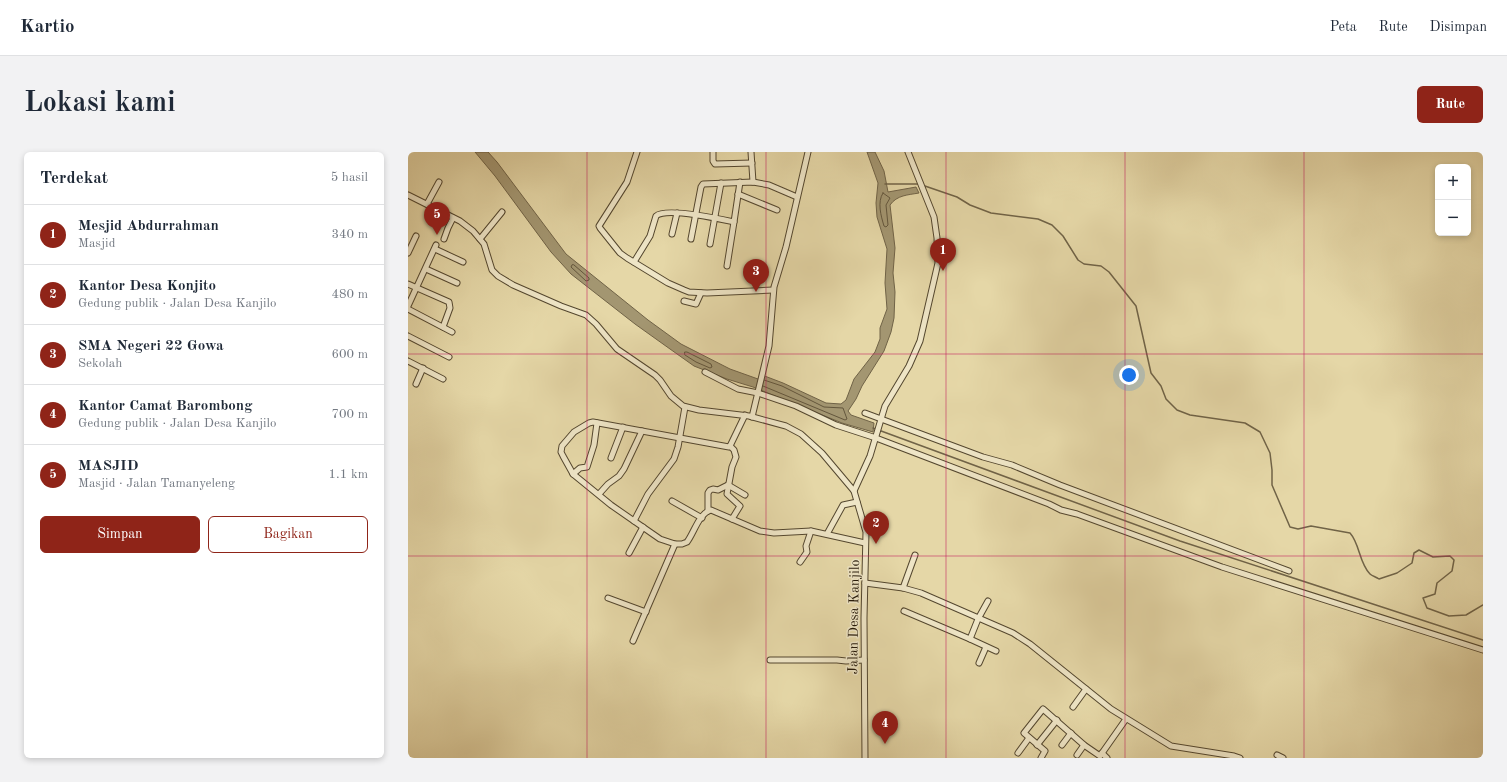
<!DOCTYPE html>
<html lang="id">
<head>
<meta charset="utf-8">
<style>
	body { margin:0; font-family:"Old Standard TT",serif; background:#f2f2f3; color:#1f2937 }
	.controls { position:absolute; right:12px; top:12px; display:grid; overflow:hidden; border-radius:6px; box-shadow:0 2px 6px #0003 }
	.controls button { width:36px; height:36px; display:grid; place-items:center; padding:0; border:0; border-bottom:1px solid #e0e1e3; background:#fff; color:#1f2937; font:20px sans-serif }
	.you { position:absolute; left:721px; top:223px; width:14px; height:14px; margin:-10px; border:3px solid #fff; border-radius:50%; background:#1a73e8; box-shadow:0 0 0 6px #1a73e833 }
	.badge { display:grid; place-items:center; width:26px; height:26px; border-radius:50%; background:#8f2418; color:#fff; font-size:13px; font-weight:700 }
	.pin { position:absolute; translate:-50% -33px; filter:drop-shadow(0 1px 2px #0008) }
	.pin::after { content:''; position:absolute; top:21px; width:14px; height:12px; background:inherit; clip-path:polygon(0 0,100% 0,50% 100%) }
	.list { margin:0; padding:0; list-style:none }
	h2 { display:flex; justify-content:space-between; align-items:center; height:52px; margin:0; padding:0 16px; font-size:17px }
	h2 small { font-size:13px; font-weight:400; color:#747a83 }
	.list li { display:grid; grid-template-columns:26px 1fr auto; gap:12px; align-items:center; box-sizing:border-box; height:60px; padding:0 16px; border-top:1px solid #e0e1e3 }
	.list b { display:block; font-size:15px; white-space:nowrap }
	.list p { margin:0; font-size:13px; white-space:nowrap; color:#747a83 }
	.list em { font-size:13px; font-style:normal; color:#747a83 }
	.actions { display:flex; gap:8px; padding:12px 16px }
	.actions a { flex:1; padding:9px 0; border:1px solid #8f2418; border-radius:6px; text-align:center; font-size:14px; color:#8f2418 }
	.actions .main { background:#8f2418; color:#fff }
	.map { position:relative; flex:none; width:1075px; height:606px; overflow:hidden; border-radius:6px }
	header { display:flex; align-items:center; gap:24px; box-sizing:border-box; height:56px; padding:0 20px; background:#fff; border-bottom:1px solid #e0e1e3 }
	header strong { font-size:19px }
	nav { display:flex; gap:22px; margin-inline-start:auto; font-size:14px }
	.intro { display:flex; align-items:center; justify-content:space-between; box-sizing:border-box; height:96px; padding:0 24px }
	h1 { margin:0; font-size:28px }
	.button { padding:10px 18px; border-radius:6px; background:#8f2418; color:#fff; font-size:14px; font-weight:700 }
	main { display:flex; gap:24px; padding:0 24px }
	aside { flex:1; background:#fff; border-radius:6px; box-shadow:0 2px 6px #0003 }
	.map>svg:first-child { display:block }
	.water { fill:#a39671; stroke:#706347 }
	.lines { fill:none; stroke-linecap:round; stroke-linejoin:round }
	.shore { stroke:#63563c; stroke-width:1 }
	.stream { stroke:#706347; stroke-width:1.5 }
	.street-casing { stroke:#54472f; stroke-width:7 }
	.street { stroke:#eee5c6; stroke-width:5 }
	.grid { fill:none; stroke:#c2185b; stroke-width:1; stroke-opacity:0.55 }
	.labels { text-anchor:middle; stroke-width:3; stroke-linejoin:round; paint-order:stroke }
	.street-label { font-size:14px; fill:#231707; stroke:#eee5c6 }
</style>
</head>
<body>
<header>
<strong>Kartio</strong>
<nav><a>Peta</a><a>Rute</a><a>Disimpan</a></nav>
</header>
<div class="intro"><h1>Lokasi kami</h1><a class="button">Rute</a></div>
<main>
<aside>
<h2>Terdekat<small>5 hasil</small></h2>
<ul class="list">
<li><span class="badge">1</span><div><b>Mesjid Abdurrahman</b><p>Masjid</p></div><em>340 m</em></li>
<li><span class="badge">2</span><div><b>Kantor Desa Konjito</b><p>Gedung publik · Jalan Desa Kanjilo</p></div><em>480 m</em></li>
<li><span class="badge">3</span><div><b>SMA Negeri 22 Gowa</b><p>Sekolah</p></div><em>600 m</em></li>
<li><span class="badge">4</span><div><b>Kantor Camat Barombong</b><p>Gedung publik · Jalan Desa Kanjilo</p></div><em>700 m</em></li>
<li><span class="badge">5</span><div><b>MASJID</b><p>Masjid · Jalan Tamanyeleng</p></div><em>1.1 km</em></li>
</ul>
<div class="actions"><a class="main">Simpan</a><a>Bagikan</a></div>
</aside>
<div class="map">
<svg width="1075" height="606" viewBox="0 0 1075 606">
	<rect width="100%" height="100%" fill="#e5d7a7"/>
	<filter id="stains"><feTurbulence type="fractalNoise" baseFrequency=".005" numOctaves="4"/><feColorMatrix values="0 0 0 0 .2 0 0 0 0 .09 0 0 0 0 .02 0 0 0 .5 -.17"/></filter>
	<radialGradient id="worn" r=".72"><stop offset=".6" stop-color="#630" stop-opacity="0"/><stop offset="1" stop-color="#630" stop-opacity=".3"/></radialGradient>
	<path class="water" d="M 67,0 L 80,0 L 89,10 L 158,102 L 240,168 L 273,192 L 322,217 L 350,227 L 354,223 L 375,231 L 418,251 L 433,252 L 438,248 L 446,227 L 467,200 L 472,187 L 472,176 L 479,157 L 477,131 L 479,97 L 469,65 L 468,51 L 470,31 L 459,0 L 467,0 L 476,19 L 480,40 L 508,35 L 511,41 C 500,43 489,43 482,53 L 487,96 L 485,121 L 487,140 L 486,166 L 483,180 L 476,199 L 454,234 L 448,247 L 440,259 L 443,263 L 466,271 L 465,280 L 434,271 L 345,235 L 319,227 L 286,214 L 262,197 L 227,172 L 163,122 L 143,100 L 87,24 Z"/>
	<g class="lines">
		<g class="shore">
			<path d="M 475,41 L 482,46 L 478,53 L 480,73 L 478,75 L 476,74 C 473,64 469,50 475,41 Z"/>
			<path d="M 166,113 L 181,126 L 181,128 L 178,129 L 163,115 L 164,113 Z"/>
			<path d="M 277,200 L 279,200 L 303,212 L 304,215 L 302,216 L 288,210 L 277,203 Z"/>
			<path d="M 355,234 L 437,268 L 439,267 L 435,256 L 416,255 L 374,234 L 356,228"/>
		</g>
		<g class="stream">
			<path d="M 477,32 L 511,32"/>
			<path d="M 514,33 L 549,45 L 562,53 L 583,61 L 630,67 L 644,73 L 655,84 L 670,108 L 676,112 L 693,114 L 701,120 L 728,154 L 743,221 L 753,234 L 758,247 L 769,258 L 782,263 L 837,271 L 852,280 L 862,301 L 864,318 L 864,333 L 882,375 L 890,377 L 903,374 L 942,381 C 952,392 951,411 962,422 C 964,424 968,425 971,427 L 989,421 L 1004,411 L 1006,401 L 1011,398 L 1025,405 L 1042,404 L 1046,408 L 1044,419 L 1029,431 L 1027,442 L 1015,446 L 1019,456 L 1041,464 L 1058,463 L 1075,453"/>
			<path d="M 465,276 L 772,389 L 1075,488"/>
		</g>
		<g class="street-casing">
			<g id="street">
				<path d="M 229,0 L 219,30 L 191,74 L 192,76 L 212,101 L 219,106 L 260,131 L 276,138 L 281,140 L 299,141 L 365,138"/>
				<path d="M 305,0 L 305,9 L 307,12 L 344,11"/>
				<path d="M 343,0 L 345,30"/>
				<path d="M 330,42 L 369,58"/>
				<path d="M 0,43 L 52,69 L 65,79 L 76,92 L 84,118 L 90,124 L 105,133 L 153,154 L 178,163 L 188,172 L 209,197 L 247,223 L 252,228 L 263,244 L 275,254 L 291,258 L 341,264 L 378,274 L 393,282 L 414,301 L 446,339"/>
				<path d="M 19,52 L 31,30"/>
				<path d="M 264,82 L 269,61"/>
				<path d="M 36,87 L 40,76 L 45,66"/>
				<path d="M 72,87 L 94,60"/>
				<path d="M 283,87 L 293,35 L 295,32 L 345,30 L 361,33 L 389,45"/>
				<path d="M 302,92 L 313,31"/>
				<path d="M 27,97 L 55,110"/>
				<path d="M 0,101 L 8,84"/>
				<path d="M 226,110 L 242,84 L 248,64 C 258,55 312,67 326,70 L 332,30"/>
				<path d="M 319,114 L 326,70"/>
				<path d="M 18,117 L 49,131"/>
				<path d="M 0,132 L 41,150 L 42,156 L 35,175"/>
				<path d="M 276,149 L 288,152 L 293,141"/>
				<path d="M 0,154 L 28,93"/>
				<path d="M 0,157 L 44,180"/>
				<path d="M 0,184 L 41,205"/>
				<path d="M 0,209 L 35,227"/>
				<path d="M 297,220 L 330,237 L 350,241 L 388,254 L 428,273 L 468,286 L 641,352 L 653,358 L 669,362 L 814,415 L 1075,498"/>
				<path d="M 8,232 L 15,216"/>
				<path d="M 457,261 L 575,305 L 604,313 L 652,333 L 881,419"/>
				<path d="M 337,263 L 322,294 L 321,295 L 185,270 L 181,271 L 166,280 L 154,294 L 153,300 L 155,304 L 165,322 L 203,353 L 252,387 L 267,392 L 274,392 L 279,390 C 286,381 291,361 303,358 L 352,379 L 366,381 L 403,379 L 457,391"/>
				<path d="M 344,265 L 361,194 L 366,135 L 378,95 L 400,0"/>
				<path d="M 322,294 L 326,298 L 328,305 L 324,315 L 319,342 L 332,354 L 324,367"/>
				<path d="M 203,306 L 215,275"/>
				<path d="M 165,322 L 172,316 L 179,315 L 186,293 L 189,271"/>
				<path d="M 320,333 L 337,343"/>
				<path d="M 191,342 L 200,332 L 211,324 L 216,317 L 234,279"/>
				<path d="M 264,349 L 294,366"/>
				<path d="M 300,359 L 300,341 L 302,338 L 305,337 L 310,338 L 320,333"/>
				<path d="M 226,369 L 240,342 L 266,307 L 270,295 L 277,255"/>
				<path d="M 419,382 L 435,353 L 449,350"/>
				<path d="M 221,401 L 235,375"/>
				<path d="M 392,410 L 399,400 L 398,394 L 403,379"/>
				<path d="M 457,431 L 495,436 L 513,441 L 605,481 L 622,492 L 703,557 L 763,594 L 826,604 L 832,606"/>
				<path d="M 495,436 L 507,403"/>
				<path d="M 200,446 L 238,460"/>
				<path d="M 496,459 L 562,487 L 570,467 L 580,449"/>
				<path d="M 562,487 L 588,499"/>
				<path d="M 225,489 L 267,392"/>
				<path d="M 362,508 L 429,508 L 438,509 L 456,508"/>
				<path d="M 571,511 L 578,495"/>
				<path d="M 665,555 L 678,537"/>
				<path d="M 629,593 L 649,568"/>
				<path d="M 654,593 L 663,581"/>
				<path d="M 610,601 L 621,586"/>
				<path d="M 694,601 L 699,606"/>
				<path d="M 669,603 L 676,593"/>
				<path d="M 869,603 L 875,606"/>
				<path d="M 457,606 L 456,466 L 458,380 L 446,339 L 462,304 L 477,254 L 501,214 L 512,189 L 530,111 L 529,86 L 526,65 L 500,0"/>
				<path d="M 633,606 L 637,599 L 616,581 L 635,557 L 676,593 L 692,604 L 718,567"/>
			</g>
		</g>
		<use href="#street" class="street"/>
	</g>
	<path class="grid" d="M 179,0 L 179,606M 358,0 L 358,606M 538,0 L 538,606M 717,0 L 717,606M 896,0 L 896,606M 0,202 L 1075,202M 0,404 L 1075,404"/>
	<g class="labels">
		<g class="street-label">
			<text transform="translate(445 465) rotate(-89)" y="5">Jalan Desa Kanjilo</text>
		</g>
	</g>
	<rect width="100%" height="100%" filter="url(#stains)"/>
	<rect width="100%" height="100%" fill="url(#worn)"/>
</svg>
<div class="controls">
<button>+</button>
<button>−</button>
</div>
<div class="you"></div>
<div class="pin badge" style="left:535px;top:119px">1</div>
<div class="pin badge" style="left:468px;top:392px">2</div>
<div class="pin badge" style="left:348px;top:140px">3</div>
<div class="pin badge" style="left:477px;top:592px">4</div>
<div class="pin badge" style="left:29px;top:83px">5</div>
</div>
</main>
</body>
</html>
